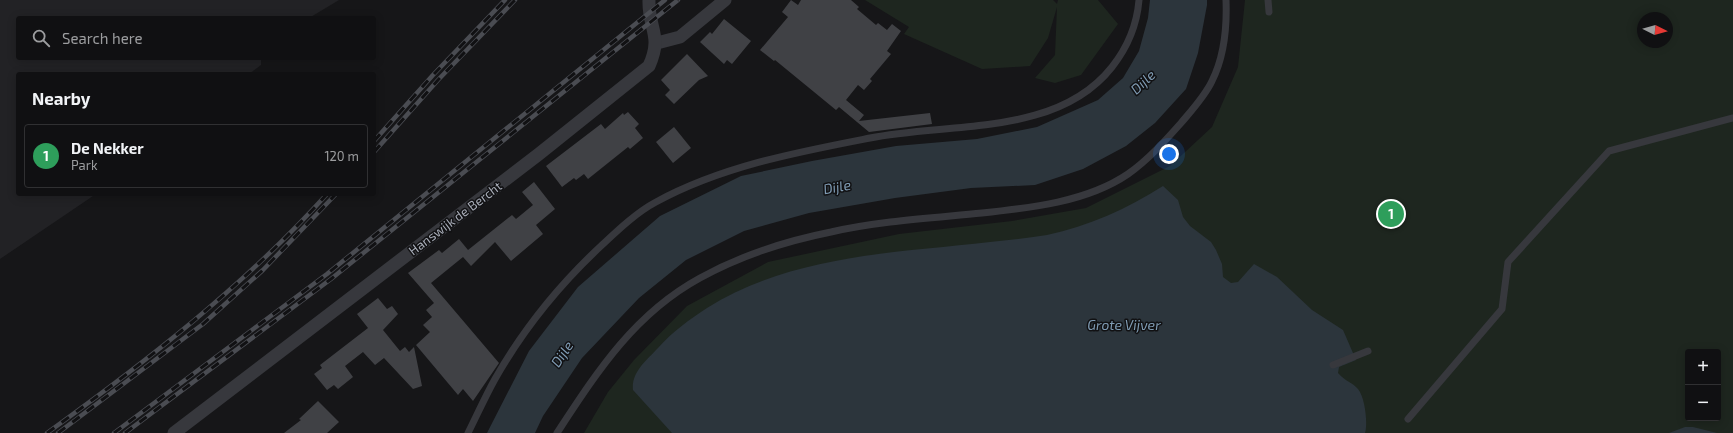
<!DOCTYPE html>
<html lang="en">
<head>
<meta charset="utf-8">
<style>
	body { margin:0; font-family:"Exo 2",sans-serif; background:#1e1e20; color:#f1f3f6 }
	.controls { position:absolute; right:12px; bottom:12px; display:grid; overflow:hidden; border-radius:4px; box-shadow:0 2px 10px #0003 }
	.controls button { width:36px; height:36px; display:grid; place-items:center; padding:0; border:0; border-bottom:1px solid #303032; background:#101012; color:#f1f3f6; font:20px sans-serif }
	.compass { position:absolute; left:1637px; top:12px; width:36px; height:36px; border-radius:50%; background:#101012; box-shadow:0 2px 10px #0003; rotate:95deg }
	.you { position:absolute; left:1169px; top:154px; width:14px; height:14px; margin:-10px; border:3px solid #fff; border-radius:50%; background:#1a73e8; box-shadow:0 0 0 6px #1a73e833 }
	.badge { display:grid; place-items:center; width:26px; height:26px; border-radius:50%; background:#7c3aed; color:#fff; font-size:13px; font-weight:700 }
	.pin { position:absolute; translate:-50% -50%; border:2px solid #fff; box-shadow:0 1px 4px #0006 }
	.list { margin:0; padding:0; list-style:none }
	h2 { display:flex; justify-content:space-between; align-items:center; height:52px; margin:0; padding:0 16px; font-size:17px }
	h2 small { font-size:13px; font-weight:400; color:#9c9d9f }
	.list li { display:grid; grid-template-columns:26px 1fr auto; gap:12px; align-items:center; box-sizing:border-box; height:64px; margin:0 8px 8px; padding:0 8px; border:1px solid #303032; border-radius:4px }
	.list b { display:block; font-size:15px; white-space:nowrap }
	.list p { margin:0; font-size:13px; white-space:nowrap; color:#9c9d9f }
	.list em { font-size:13px; font-style:normal; color:#9c9d9f }
	.icon { flex:none; width:22px; height:22px; fill:none; stroke:currentColor; stroke-width:2; stroke-linecap:round; stroke-linejoin:round }
	.map { position:relative; flex:none; width:1733px; height:433px; overflow:hidden }
	.search { position:absolute; background:#101012; box-shadow:0 2px 10px #0003; left:16px; top:16px; width:360px; height:44px; display:flex; align-items:center; gap:10px; box-sizing:border-box; padding:0 14px; border-radius:4px; color:#9c9d9f; font-size:15px }
	.panel { position:absolute; background:#101012; box-shadow:0 2px 10px #0003; left:16px; top:72px; width:360px; height:124px; border-radius:4px }
	.map>svg:first-child { display:block }
	.built { fill:#222225 }
	.green { fill:#1e261f; fill-rule:evenodd }
	.water { fill:#2c353c }
	.building { fill:#404145 }
	.lines { fill:none; stroke-linecap:round; stroke-linejoin:round }
	.service { stroke:#37383d; stroke-width:7 }
	.minor { stroke:#37383d; stroke-width:13 }
	.rail-casing { stroke:#4a4c52; stroke-width:4.5 }
	.rail { stroke:#111113; stroke-width:3; stroke-dasharray:9; stroke-linecap:butt }
	.labels { text-anchor:middle; stroke-width:3; stroke-linejoin:round; paint-order:stroke }
	.street-label { font-size:13px; fill:#a8adb8; stroke:#111113 }
	.water-label { font-size:14px; font-style:italic; fill:#7f9bb3; stroke:#111113 }
</style>
</head>
<body>
<div class="map">
<svg width="1733" height="433" viewBox="0 0 1733 433">
	<rect width="100%" height="100%" fill="#161618"/>
	<path class="built" d="M 0,0 L 339,0 L 309,18 L 18,18 L 18,58 L 261,58 L 261,65 L 249,74 L 18,74 L 18,194 L 96,194 L 0,259 Z"/>
	<g class="green">
		<path d="M 865,0 L 1053,0 L 1057,4 L 1058,0 L 1098,0 L 1118,24 L 1081,75 L 1055,83 L 1035,78 L 1055,55 L 1057,7 L 1048,38 L 1030,66 L 982,69 L 904,34 L 909,27 Z"/>
		<path d="M 1245,0 L 1733,0 L 1733,433 L 584,433 L 608,392 L 634,360 L 687,306 L 768,262 L 899,234 L 1012,221 L 1086,208 L 1170,166 L 1212,127 L 1238,67 ZM 1643,18 L 1667,18 L 1667,42 L 1643,42 ZM 1688,352 L 1718,352 L 1718,418 L 1688,418 Z"/>
	</g>
	<g class="water">
		<path d="M 1150,0 L 1207,0 L 1207,5 L 1198,53 L 1186,89 L 1155,123 L 1126,146 L 1083,169 L 1035,185 L 971,188 L 895,198 L 809,213 L 744,231 L 686,260 L 639,298 L 582,358 L 543,416 L 535,433 L 487,433 L 529,351 L 578,287 L 660,216 L 741,176 L 812,161 L 896,146 L 977,139 L 1037,127 L 1098,100 L 1123,78 L 1139,51 L 1148,18 Z"/>
		<path d="M 1163,186 L 1178,200 L 1183,217 L 1190,226 L 1211,242 L 1216,250 L 1222,264 L 1223,277 L 1231,283 L 1238,282 L 1254,264 L 1277,277 L 1312,310 L 1343,330 L 1356,360 L 1339,367 L 1338,373 C 1346,382 1352,382 1358,389 C 1365,397 1368,424 1365,433 L 672,433 L 633,390 C 631,372 647,360 658,348 C 672,332 690,319 707,308 C 792,255 894,253 990,242 C 1009,240 1028,238 1047,235 C 1089,226 1127,209 1163,186 Z"/>
		<path d="M 1685,427 L 1693,427 L 1717,433 L 1669,433 Z"/>
	</g>
	<g class="building">
		<path d="M 791,0 L 798,5 L 801,0 L 851,0 L 859,7 L 857,9 L 876,25 L 878,23 L 887,30 L 892,24 L 901,31 L 887,51 L 891,54 L 870,79 L 872,81 L 864,90 L 858,85 L 846,100 L 864,115 L 859,121 L 930,113 L 932,124 L 869,132 L 839,107 L 836,110 L 775,60 L 774,61 L 760,50 L 788,17 L 782,12 Z"/>
		<path d="M 724,19 L 751,41 L 732,64 L 727,60 L 724,64 L 700,42 L 710,32 L 712,34 Z"/>
		<path d="M 687,54 L 708,76 L 699,80 L 674,104 L 665,95 L 670,90 L 661,80 Z"/>
		<path d="M 628,112 L 639,124 L 635,128 L 643,138 L 630,149 L 628,147 L 588,179 L 584,174 L 576,180 L 574,178 L 562,187 L 546,166 L 601,124 L 605,129 L 623,113 L 624,115 Z"/>
		<path d="M 674,127 L 691,148 L 673,163 L 656,142 Z"/>
		<path d="M 534,182 L 555,209 L 536,225 L 543,234 L 511,261 L 495,242 L 471,266 L 463,257 L 431,283 L 499,363 L 473,401 L 463,389 L 458,395 L 416,345 L 430,332 L 423,325 L 432,317 L 426,310 L 434,303 L 408,273 L 439,250 L 442,253 L 459,239 L 468,250 L 512,215 L 516,219 L 533,205 L 522,192 Z"/>
		<path d="M 378,298 L 387,309 L 392,306 L 398,314 L 383,330 L 400,351 L 405,347 L 409,352 L 414,347 L 422,386 L 413,389 L 384,358 L 375,365 L 363,352 L 345,366 L 353,377 L 338,389 L 334,385 L 327,390 L 314,374 L 322,368 L 320,365 L 368,328 L 357,314 Z"/>
		<path d="M 318,401 L 339,422 L 327,433 L 284,433 L 301,420 L 299,419 Z"/>
	</g>
	<g class="lines">
		<g class="service">
			<path d="M 1268,0 L 1269,12"/>
			<path d="M 1333,365 L 1368,351"/>
			<path d="M 1408,419 L 1502,309 L 1508,262 L 1609,151 L 1733,118"/>
			<path d="M 468,433 C 477,415 485,397 495,379 C 524,328 560,284 602,245 C 618,230 637,212 656,202 C 722,166 798,152 870,138 C 949,122 1057,137 1112,67 C 1127,48 1137,24 1139,0"/>
			<path d="M 557,433 C 597,372 634,314 700,278 C 740,256 786,241 831,232 C 880,221 932,218 982,213 C 1030,208 1087,202 1128,174 C 1148,160 1165,141 1181,123 C 1192,110 1205,96 1212,81 C 1224,57 1227,26 1226,0"/>
		</g>
		<g class="minor">
			<path d="M 657,43 L 680,37 L 725,0"/>
			<path d="M 174,433 L 539,154 L 649,66 C 663,35 648,29 649,0"/>
		</g>
		<g class="rail-casing">
			<g id="rail">
				<path d="M 374,141 L 433,75 L 505,0"/>
				<path d="M 374,152 L 438,80 L 515,0"/>
				<path d="M 47,433 C 147,361 244,286 327,194"/>
				<path d="M 58,433 L 203,324 L 263,270 L 336,194"/>
				<path d="M 114,433 L 327,274 L 665,0"/>
				<path d="M 125,433 L 331,279 L 678,0"/>
			</g>
		</g>
		<use href="#rail" class="rail"/>
	</g>
	<g class="labels">
		<g class="street-label">
			<text transform="translate(455 218) rotate(-37)" y="5">Hanswijk de Bercht</text>
		</g>
		<g class="water-label">
			<text transform="translate(1143 82) rotate(-43)" y="5">Dijle</text>
			<text transform="translate(837 187) rotate(-10)" y="5">Dijle</text>
			<text x="1124" y="330">Grote Vijver</text>
			<text transform="translate(562 354) rotate(-56)" y="5">Dijle</text>
		</g>
	</g>
</svg>
<div class="controls">
<button>+</button>
<button>−</button>
</div>
<svg class="compass" viewBox="-18 -18 36 36"><path d="M0-13l5 13h-10z" fill="#e53935"/><path d="M0 13l5-13h-10z" fill="#9c9d9f"/></svg>
<div class="you"></div>
<div class="pin badge" style="left:1391px;top:214px;background:#2e9e5b">1</div>
<div class="search"><svg class="icon" aria-label="search" viewBox="0 0 24 24"><circle cx="10" cy="10" r="6"/><path d="M15 15l6 6"/></svg>Search here</div>
<section class="panel">
<h2>Nearby<small></small></h2>
<ul class="list">
<li><span class="badge" style="background:#2e9e5b">1</span><div><b>De Nekker</b><p>Park</p></div><em>120 m</em></li>
</ul>
</section>
</div>
</body>
</html>
